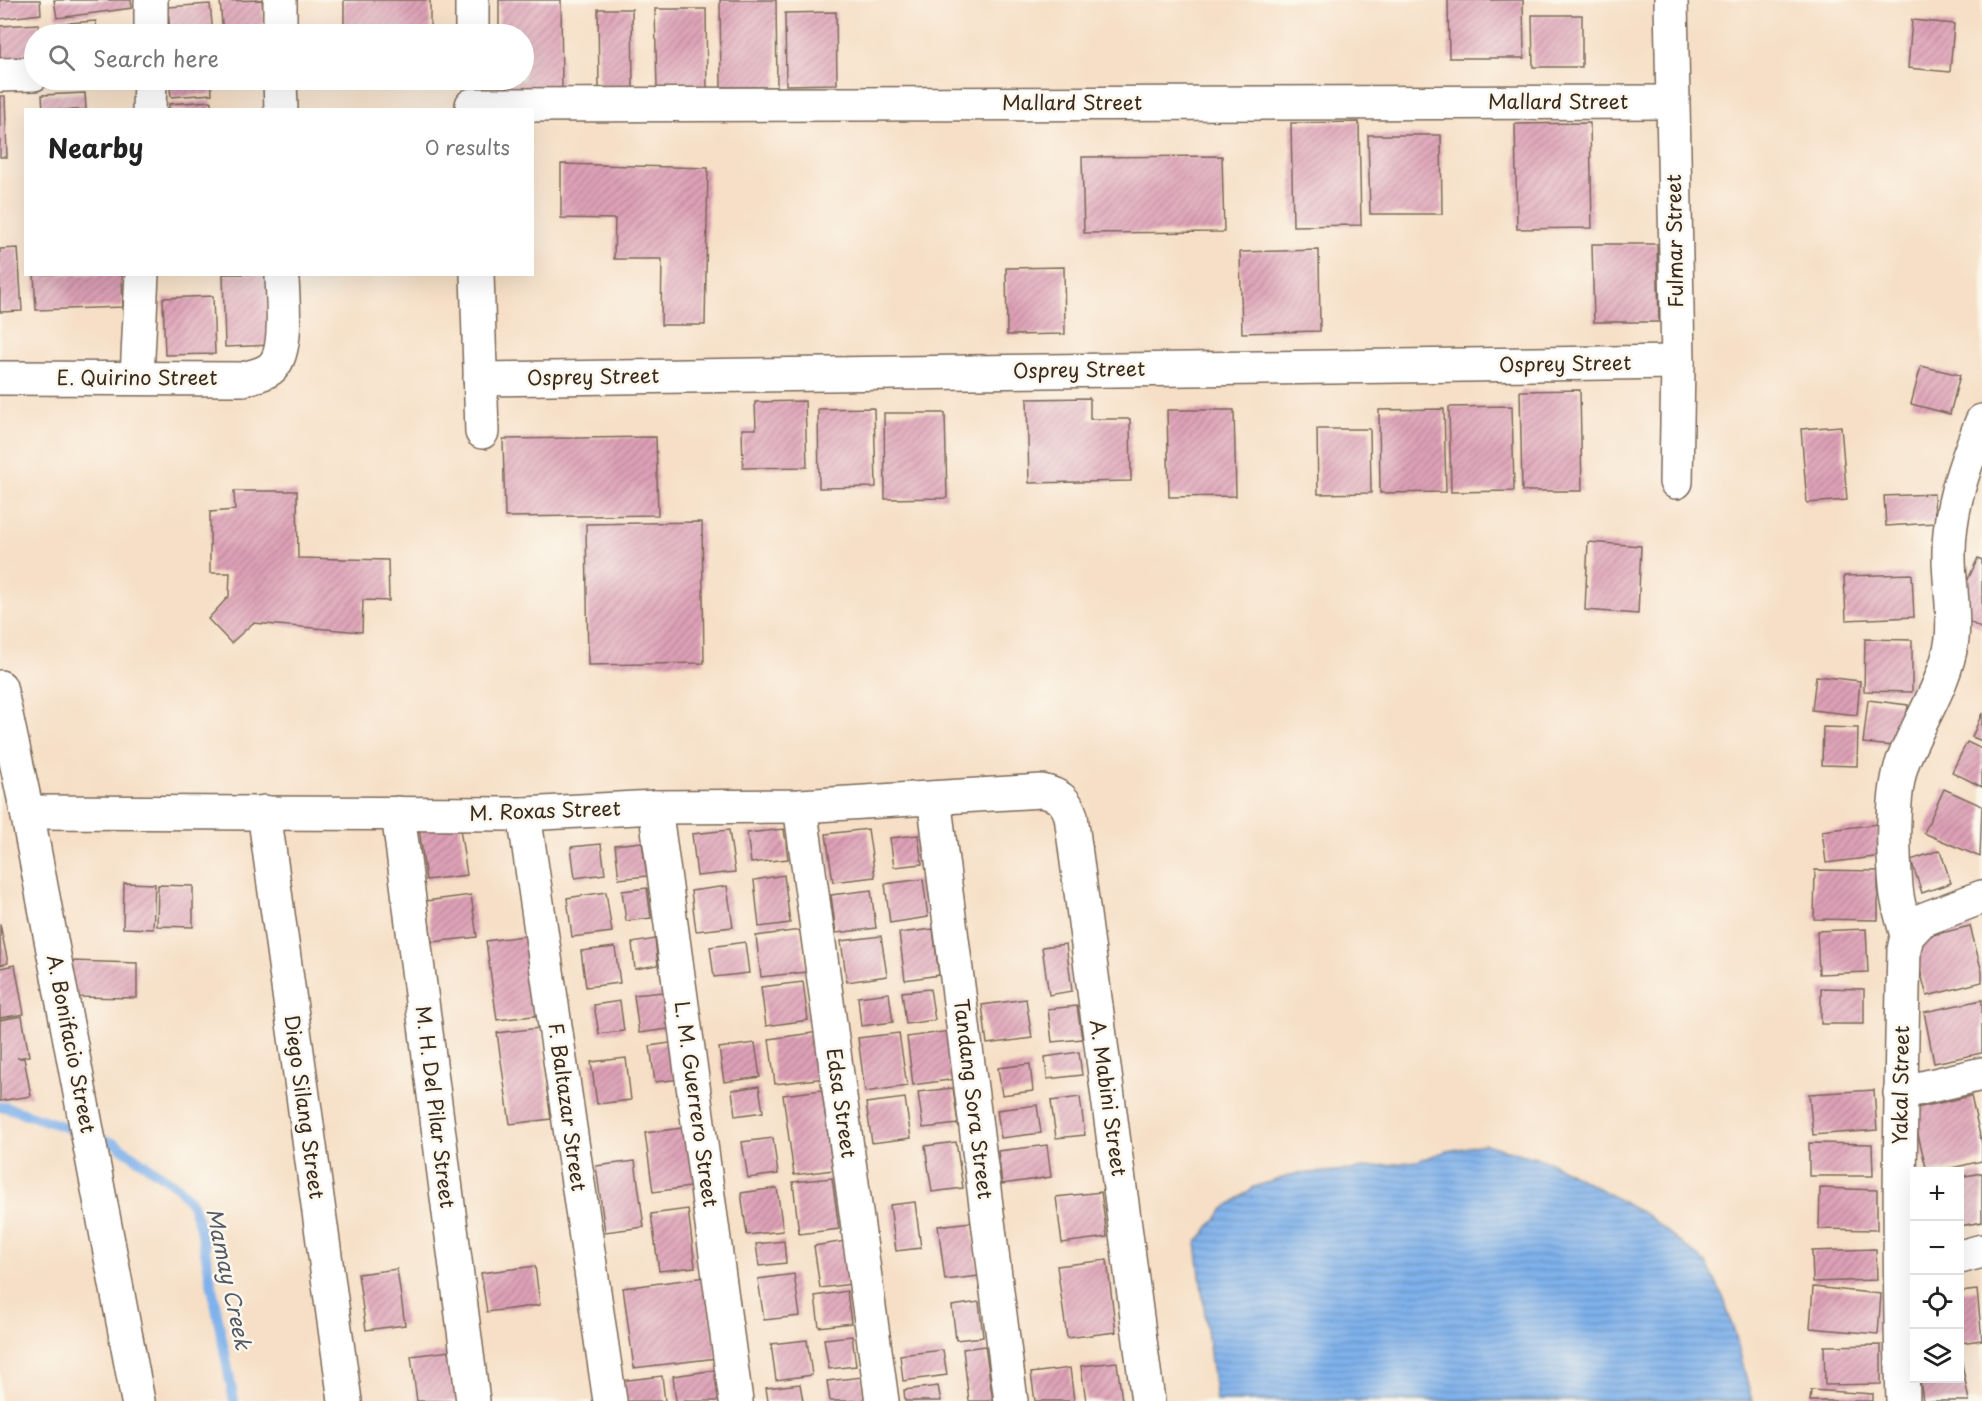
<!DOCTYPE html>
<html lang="en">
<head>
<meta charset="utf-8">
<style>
	body { margin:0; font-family:"Playpen Sans",sans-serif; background:#f6f6f6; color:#222 }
	.controls { position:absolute; right:18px; bottom:18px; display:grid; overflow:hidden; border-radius:0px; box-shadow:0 6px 24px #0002 }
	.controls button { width:54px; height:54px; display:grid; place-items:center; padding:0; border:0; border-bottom:2px solid #e0e0e0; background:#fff; color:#222; font:30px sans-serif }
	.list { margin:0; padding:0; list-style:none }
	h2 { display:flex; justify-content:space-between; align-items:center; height:78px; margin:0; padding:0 24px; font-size:26px }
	h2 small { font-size:20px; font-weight:400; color:#767676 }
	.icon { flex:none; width:33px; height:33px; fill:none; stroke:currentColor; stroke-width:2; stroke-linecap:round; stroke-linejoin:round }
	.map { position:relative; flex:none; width:1982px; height:1401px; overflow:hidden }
	.search { position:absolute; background:#fff; box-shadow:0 6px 24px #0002; left:24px; top:24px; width:510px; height:66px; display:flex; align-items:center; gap:15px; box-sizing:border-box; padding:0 21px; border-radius:33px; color:#767676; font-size:22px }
	.panel { position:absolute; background:#fff; box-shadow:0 6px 24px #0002; left:24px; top:108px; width:510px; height:168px; border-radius:0px }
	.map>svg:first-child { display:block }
	.water { fill:url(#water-rules); stroke:#5d6e84; stroke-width:1.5 }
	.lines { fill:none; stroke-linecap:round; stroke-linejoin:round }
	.stream { stroke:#7fb1eb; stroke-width:10 }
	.building { fill:url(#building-hatch) }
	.street-casing { stroke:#7c6959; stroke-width:36 }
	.street { stroke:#fff; stroke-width:33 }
	.labels { text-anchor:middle; stroke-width:5; stroke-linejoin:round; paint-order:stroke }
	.street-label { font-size:20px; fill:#3b2a1e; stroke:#fbf7ec }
	.water-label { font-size:21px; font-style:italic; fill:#535966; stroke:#fbf7ec }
</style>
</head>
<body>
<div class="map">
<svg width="1982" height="1401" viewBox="0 0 1982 1401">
	<defs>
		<pattern id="water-rules" width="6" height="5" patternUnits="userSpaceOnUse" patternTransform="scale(1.5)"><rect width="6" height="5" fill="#7fb1eb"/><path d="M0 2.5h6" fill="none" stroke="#6990be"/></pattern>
		<pattern id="building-hatch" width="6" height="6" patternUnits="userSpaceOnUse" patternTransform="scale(1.5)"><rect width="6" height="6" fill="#dea1b7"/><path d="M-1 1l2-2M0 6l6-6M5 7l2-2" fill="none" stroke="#b58394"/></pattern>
	</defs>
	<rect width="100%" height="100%" fill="#fbf7ec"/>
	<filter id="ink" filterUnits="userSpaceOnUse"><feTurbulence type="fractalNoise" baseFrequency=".0167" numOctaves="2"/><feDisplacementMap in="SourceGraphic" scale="12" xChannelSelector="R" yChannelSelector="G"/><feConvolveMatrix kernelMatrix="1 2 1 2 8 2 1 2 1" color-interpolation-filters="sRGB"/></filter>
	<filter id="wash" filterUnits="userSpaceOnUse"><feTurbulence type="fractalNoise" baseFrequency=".008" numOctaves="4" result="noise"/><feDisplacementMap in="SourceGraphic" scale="24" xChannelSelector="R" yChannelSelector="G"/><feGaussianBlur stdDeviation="1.35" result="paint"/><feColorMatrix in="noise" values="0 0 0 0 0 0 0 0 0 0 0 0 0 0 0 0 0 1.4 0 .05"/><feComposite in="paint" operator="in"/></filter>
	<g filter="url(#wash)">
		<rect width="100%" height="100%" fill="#f6dfc6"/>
		<path class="water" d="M 1485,1144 L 1550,1162 L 1647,1215 L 1707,1264 L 1724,1299 L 1736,1337 L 1752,1401 L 1216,1401 L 1196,1243 L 1225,1208 L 1254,1187 L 1295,1174 L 1349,1170 L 1417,1161 L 1447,1151 Z"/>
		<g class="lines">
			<path class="stream" d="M 0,1107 L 5,1107 L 116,1144 L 179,1188 L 192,1204 L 201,1230 L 234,1401"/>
		</g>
		<g id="blocks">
			<g class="building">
				<path d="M 0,0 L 40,0 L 41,14 L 0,19 Z"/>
				<path d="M 54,0 L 131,0 L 132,8 L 57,18 Z"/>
				<path d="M 262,0 L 265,34 L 223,34 L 220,1 Z"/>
				<rect x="344" y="0" width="86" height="34"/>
				<path d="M 499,0 L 561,0 L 562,91 L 500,91 L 499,80 L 524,80 L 524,34 L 499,34 Z"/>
				<path d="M 720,0 L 776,0 L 777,87 L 721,87 Z"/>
				<path d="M 1448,0 L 1523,0 L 1524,58 L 1449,58 Z"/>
				<path d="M 210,4 L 213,34 L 170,34 L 168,7 Z"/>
				<path d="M 598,9 L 632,9 L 633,88 L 599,89 Z"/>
				<path d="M 655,9 L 706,9 L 707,89 L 657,89 Z"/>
				<path d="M 836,12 L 837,84 L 786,85 L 785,13 Z"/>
				<path d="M 1532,15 L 1582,15 L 1582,67 L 1533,67 Z"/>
				<path d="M 1912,20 L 1954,24 L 1950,72 L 1908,68 Z"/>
				<path d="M 96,21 L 97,34 L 54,34 L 54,24 Z"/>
				<path d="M 39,24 L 39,34 L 34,34 L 34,63 L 0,65 L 0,26 Z"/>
				<path d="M 169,80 L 211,80 L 212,94 L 171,97 Z"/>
				<path d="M 85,93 L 86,110 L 43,110 L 42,95 Z"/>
				<path d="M 0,96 L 5,96 L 7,157 L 0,157 Z"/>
				<path d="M 211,101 L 211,110 L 169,110 L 169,104 Z"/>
				<path d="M 1359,122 L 1361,225 L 1293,226 L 1291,123 Z"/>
				<path d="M 1590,123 L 1592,228 L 1517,229 L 1515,124 Z"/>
				<path d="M 1368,135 L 1441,135 L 1442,214 L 1370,214 Z"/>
				<path d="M 1222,156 L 1224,232 L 1084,233 L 1082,157 Z"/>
				<path d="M 561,164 L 708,168 L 705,325 L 661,325 L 662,259 L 614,259 L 615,219 L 561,218 Z"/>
				<path d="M 1592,244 L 1657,244 L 1659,322 L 1594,322 Z"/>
				<path d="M 18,248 L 22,311 L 0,312 L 0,249 Z"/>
				<path d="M 1319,250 L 1320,331 L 1242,333 L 1240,252 Z"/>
				<path d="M 1064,267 L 1065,334 L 1007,335 L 1006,268 Z"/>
				<path d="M 34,274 L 122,274 L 123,307 L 36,310 Z"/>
				<path d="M 223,274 L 272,274 L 274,345 L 225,347 Z"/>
				<path d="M 213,296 L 215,354 L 165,355 L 163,298 Z"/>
				<path d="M 1921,366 L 1960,375 L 1950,414 L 1911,404 Z"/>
				<path d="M 1580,390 L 1582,491 L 1522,491 L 1520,391 Z"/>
				<path d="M 1090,398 L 1090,419 L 1130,419 L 1131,481 L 1029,483 L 1027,399 Z"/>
				<path d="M 805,401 L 807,467 L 743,468 L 742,429 L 756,429 L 755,402 Z"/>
				<path d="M 1512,406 L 1514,491 L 1451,492 L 1449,407 Z"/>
				<path d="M 874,408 L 876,487 L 819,488 L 818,409 Z"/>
				<path d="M 1444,409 L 1446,492 L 1380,493 L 1379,410 Z"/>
				<path d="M 1167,410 L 1234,410 L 1236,496 L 1169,497 Z"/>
				<path d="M 884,413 L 945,413 L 947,498 L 885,499 Z"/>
				<path d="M 1841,426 L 1847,500 L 1807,503 L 1801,429 Z"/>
				<path d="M 1317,429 L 1370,429 L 1371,493 L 1318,494 Z"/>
				<path d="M 656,437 L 658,515 L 505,517 L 503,439 Z"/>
				<path d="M 234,491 L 297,491 L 298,558 L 388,560 L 389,601 L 363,600 L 362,632 L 253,623 L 231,643 L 208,619 L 229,596 L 230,573 L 210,573 L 210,512 L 235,510 Z"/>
				<path d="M 1934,494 L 1935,523 L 1886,526 L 1884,496 Z"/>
				<path d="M 702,522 L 704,663 L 588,665 L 586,524 Z"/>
				<path d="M 1588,542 L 1641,546 L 1638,614 L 1585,610 Z"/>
				<path d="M 1978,558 L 1982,560 L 1982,629 L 1953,612 Z"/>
				<path d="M 1912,574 L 1914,617 L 1846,620 L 1844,576 Z"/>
				<path d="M 1865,639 L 1912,640 L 1912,692 L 1864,691 Z"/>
				<path d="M 1816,676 L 1860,681 L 1857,715 L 1812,710 Z"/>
				<path d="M 1868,700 L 1908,705 L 1903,747 L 1863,743 Z"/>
				<path d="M 1982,713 L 1982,741 L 1972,737 Z"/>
				<path d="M 1823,727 L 1858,728 L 1857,766 L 1822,765 Z"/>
				<path d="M 1967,742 L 1982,749 L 1982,787 L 1952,772 Z"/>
				<path d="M 1944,789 L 1982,806 L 1980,857 L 1924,833 Z"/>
				<path d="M 459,822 L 467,875 L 426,880 L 419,827 Z"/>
				<path d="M 1878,824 L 1882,856 L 1826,863 L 1822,831 Z"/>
				<path d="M 784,829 L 788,859 L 751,863 L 747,833 Z"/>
				<path d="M 868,829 L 875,877 L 833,882 L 826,834 Z"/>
				<path d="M 729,830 L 735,872 L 697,876 L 692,834 Z"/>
				<path d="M 918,835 L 922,864 L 894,867 L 890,838 Z"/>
				<path d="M 642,842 L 647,876 L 619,879 L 615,845 Z"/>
				<path d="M 601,844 L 605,874 L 575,878 L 571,847 Z"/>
				<path d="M 1940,850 L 1951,883 L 1922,893 L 1911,860 Z"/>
				<path d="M 1815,870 L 1878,871 L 1878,920 L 1814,919 Z"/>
				<path d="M 784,875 L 790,923 L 759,927 L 754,880 Z"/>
				<path d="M 923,879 L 928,917 L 890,923 L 885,884 Z"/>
				<path d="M 124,883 L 155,884 L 153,929 L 123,928 Z"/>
				<path d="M 158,885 L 193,886 L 193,927 L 157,926 Z"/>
				<path d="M 727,886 L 733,927 L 696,931 L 691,891 Z"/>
				<path d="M 647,888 L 651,918 L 626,921 L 622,891 Z"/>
				<path d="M 871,890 L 876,928 L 836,933 L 831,895 Z"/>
				<path d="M 606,892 L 612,932 L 572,937 L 567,898 Z"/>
				<path d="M 471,895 L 477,937 L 432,942 L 426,901 Z"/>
				<path d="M 0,924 L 8,963 L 0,965 Z"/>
				<path d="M 1970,926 L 1982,972 L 1982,982 L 1927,996 L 1912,940 Z"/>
				<path d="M 933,929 L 939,975 L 905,980 L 899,933 Z"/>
				<path d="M 1866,929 L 1868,972 L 1819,974 L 1817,931 Z"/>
				<path d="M 800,930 L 806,972 L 761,977 L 756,936 Z"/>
				<path d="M 531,935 L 542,1015 L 497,1020 L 486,941 Z"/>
				<path d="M 881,936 L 887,976 L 847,982 L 841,941 Z"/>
				<path d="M 655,939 L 658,965 L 635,969 L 632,943 Z"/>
				<path d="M 745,942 L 749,973 L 714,977 L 710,947 Z"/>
				<path d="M 1066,944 L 1072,991 L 1049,995 L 1042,947 Z"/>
				<path d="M 615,947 L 620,983 L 586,987 L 581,951 Z"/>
				<path d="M 71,961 L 137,963 L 137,998 L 75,997 Z"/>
				<path d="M 15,965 L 24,1014 L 0,1018 L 0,968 Z"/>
				<path d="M 803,982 L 808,1020 L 766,1026 L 761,987 Z"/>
				<path d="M 1821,988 L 1864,989 L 1864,1024 L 1821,1024 Z"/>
				<path d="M 930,989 L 935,1020 L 906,1024 L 902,992 Z"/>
				<path d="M 663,992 L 668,1029 L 639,1033 L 634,995 Z"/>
				<path d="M 889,993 L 893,1022 L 861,1026 L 858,997 Z"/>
				<path d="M 1026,999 L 1032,1038 L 987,1044 L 982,1005 Z"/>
				<path d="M 1982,1000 L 1982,1053 L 1934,1063 L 1924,1012 Z"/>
				<path d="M 620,1001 L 624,1031 L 599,1034 L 594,1005 Z"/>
				<path d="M 1077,1006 L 1082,1039 L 1052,1042 L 1048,1009 Z"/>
				<path d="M 22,1016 L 29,1056 L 17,1058 L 24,1058 L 31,1096 L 0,1101 L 0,1020 Z"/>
				<path d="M 539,1028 L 551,1119 L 510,1124 L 497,1033 Z"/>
				<path d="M 950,1031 L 956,1079 L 913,1085 L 907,1037 Z"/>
				<path d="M 819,1032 L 826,1078 L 775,1084 L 769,1039 Z"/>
				<path d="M 899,1033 L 907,1086 L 865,1092 L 858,1038 Z"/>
				<path d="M 676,1042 L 681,1079 L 655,1082 L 650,1046 Z"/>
				<path d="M 755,1043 L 760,1077 L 724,1082 L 719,1048 Z"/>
				<path d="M 1079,1052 L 1082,1075 L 1047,1079 L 1045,1057 Z"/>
				<path d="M 626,1058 L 631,1100 L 597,1104 L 591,1062 Z"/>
				<path d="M 1030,1064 L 1033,1091 L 1002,1095 L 998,1068 Z"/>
				<path d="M 759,1086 L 763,1112 L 735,1116 L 732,1090 Z"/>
				<path d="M 953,1088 L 958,1124 L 923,1128 L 918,1092 Z"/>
				<path d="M 822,1090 L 833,1170 L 794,1175 L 783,1095 Z"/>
				<path d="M 1874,1090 L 1877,1130 L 1813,1135 L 1809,1094 Z"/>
				<path d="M 1971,1096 L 1982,1144 L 1982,1161 L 1935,1172 L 1927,1172 L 1912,1109 Z"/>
				<path d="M 1080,1097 L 1085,1135 L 1056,1138 L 1051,1101 Z"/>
				<path d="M 905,1098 L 911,1138 L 872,1143 L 866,1103 Z"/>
				<path d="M 1037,1105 L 1041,1133 L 1001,1138 L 997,1110 Z"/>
				<path d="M 689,1127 L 697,1186 L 653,1192 L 645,1133 Z"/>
				<path d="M 773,1138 L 778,1174 L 748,1178 L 742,1142 Z"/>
				<path d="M 956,1142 L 963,1188 L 932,1192 L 925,1146 Z"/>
				<path d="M 1809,1143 L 1872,1144 L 1873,1176 L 1809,1176 Z"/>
				<path d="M 1047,1145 L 1051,1177 L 1002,1184 L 998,1151 Z"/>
				<path d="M 635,1161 L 644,1227 L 605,1232 L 596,1166 Z"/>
				<path d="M 1982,1173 L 1982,1222 L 1960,1226 L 1960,1177 Z"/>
				<path d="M 832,1178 L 839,1229 L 799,1234 L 793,1182 Z"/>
				<path d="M 777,1188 L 783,1231 L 747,1235 L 741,1193 Z"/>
				<path d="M 1820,1188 L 1877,1190 L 1877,1230 L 1819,1229 Z"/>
				<path d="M 1101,1192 L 1107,1237 L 1062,1243 L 1056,1197 Z"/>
				<path d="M 915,1202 L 921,1248 L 896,1251 L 890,1205 Z"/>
				<path d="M 688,1209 L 695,1267 L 659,1271 L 651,1214 Z"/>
				<path d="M 971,1222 L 979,1276 L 945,1280 L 938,1226 Z"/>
				<path d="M 784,1241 L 786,1263 L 759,1266 L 756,1244 Z"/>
				<path d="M 846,1241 L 852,1284 L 820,1288 L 814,1246 Z"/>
				<path d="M 1876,1249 L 1877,1280 L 1813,1282 L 1812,1251 Z"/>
				<path d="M 1107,1260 L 1116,1332 L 1067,1338 L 1057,1266 Z"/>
				<path d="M 535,1266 L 540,1305 L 487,1312 L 481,1273 Z"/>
				<path d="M 397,1269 L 405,1325 L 366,1330 L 358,1274 Z"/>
				<path d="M 794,1274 L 800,1316 L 764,1320 L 758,1279 Z"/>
				<path d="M 706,1277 L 717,1358 L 634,1368 L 623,1288 Z"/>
				<path d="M 1813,1287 L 1881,1294 L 1878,1334 L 1810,1328 Z"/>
				<path d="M 1977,1290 L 1982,1340 L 1960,1343 L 1960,1292 Z"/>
				<path d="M 847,1291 L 851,1323 L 819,1327 L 815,1296 Z"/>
				<path d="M 979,1302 L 983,1337 L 956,1340 L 952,1306 Z"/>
				<path d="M 852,1336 L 856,1366 L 829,1369 L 824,1339 Z"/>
				<path d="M 807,1340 L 812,1375 L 776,1380 L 771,1344 Z"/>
				<path d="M 1881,1345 L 1881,1384 L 1825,1385 L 1824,1346 Z"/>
				<path d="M 985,1346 L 993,1401 L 969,1401 L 963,1349 Z"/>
				<path d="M 943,1350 L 947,1375 L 903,1381 L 900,1355 Z"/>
				<path d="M 450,1351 L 457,1401 L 417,1401 L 411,1356 Z"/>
				<path d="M 1960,1353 L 1969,1401 L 1923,1401 L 1920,1378 L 1960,1378 Z"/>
				<path d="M 1117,1362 L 1122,1401 L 1086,1401 L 1081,1366 Z"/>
				<path d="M 1070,1368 L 1074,1401 L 1035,1401 L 1031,1373 Z"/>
				<path d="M 723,1369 L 727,1401 L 676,1401 L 673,1376 Z"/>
				<path d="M 662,1376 L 665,1401 L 623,1401 L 620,1381 Z"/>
				<path d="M 862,1377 L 865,1401 L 830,1401 L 827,1381 Z"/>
				<path d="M 800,1384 L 803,1401 L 768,1401 L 766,1388 Z"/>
				<path d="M 938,1386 L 941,1401 L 905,1401 L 904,1390 Z"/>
				<path d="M 1811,1390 L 1873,1394 L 1873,1401 L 1810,1401 Z"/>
			</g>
		</g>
	</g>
	<g filter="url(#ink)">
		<use href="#blocks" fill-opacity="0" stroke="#7c6959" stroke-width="1.5"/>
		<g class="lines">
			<g class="street-casing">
				<g id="street">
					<path d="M 280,0 L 280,34"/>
					<path d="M 472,0 L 472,34"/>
					<path d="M 1671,0 L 1678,362 L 1676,482"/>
					<path d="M 151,34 L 151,0"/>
					<path d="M 0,75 L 34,74"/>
					<path d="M 280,80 L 281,110"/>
					<path d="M 472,105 L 1672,102"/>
					<path d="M 149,110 L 150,80"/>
					<path d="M 477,274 L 482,432"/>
					<path d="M 137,377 L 142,274"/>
					<path d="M 0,378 L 243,379 C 252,376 262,375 270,369 C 290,354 282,298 282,274"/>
					<path d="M 480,379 L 1678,362"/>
					<path d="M 0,687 L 27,812 L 138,1401"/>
					<path d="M 934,798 L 1011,1401"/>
					<path d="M 800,806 L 882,1401"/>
					<path d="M 655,807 L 736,1401"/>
					<path d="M 27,812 L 524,814 L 655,807 L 800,806 L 1042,791 C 1059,795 1066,800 1071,816 L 1148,1401"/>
					<path d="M 264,812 L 345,1401"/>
					<path d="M 398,813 L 473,1401"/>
					<path d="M 524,814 L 610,1401"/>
					<path d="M 1907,936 C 1903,920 1897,904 1896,887 C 1893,852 1891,794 1903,761 C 1919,721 1946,683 1952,639 C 1955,611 1949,584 1949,557 C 1948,510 1965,464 1982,421"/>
					<path d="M 1900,1093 L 1982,1074"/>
					<path d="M 1960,1257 L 1982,1251"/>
					<path d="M 1903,1401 C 1898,1250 1900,1100 1904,950 L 1907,936 L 1922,920 L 1982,897"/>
				</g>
			</g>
			<use href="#street" class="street"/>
		</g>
	</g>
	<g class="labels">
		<g class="street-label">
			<text x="1558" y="109">Mallard Street</text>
			<text x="1072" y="110">Mallard Street</text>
			<text transform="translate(1675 241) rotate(-91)" y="7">Fulmar Street</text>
			<text transform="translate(1565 364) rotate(-1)" y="7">Osprey Street</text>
			<text transform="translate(1079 370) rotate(-1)" y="7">Osprey Street</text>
			<text transform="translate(593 377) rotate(-1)" y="7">Osprey Street</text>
			<text x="137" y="385">E. Quirino Street</text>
			<text transform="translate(545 811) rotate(-2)" y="7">M. Roxas Street</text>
			<text transform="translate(71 1044) rotate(79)" y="7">A. Bonifacio Street</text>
			<text transform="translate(1901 1085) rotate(-89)" y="7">Yakal Street</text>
			<text transform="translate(1108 1098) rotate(82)" y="7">A. Mabini Street</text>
			<text transform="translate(973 1099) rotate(83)" y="7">Tandang Sora Street</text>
			<text transform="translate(841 1103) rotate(82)" y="7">Edsa Street</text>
			<text transform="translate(696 1104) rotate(82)" y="7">L. M. Guerrero Street</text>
			<text transform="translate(304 1107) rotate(82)" y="7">Diego Silang Street</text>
			<text transform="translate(435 1107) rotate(83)" y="7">M. H. Del Pilar Street</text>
			<text transform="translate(567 1107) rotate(82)" y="7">F. Baltazar Street</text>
		</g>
		<g class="water-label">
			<text transform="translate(228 1279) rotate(78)" y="7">Mamay Creek</text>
		</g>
	</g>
</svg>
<div class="controls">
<button>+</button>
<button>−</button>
<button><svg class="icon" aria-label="locate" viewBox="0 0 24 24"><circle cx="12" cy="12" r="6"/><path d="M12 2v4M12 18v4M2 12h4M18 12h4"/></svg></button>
<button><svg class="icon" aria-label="layers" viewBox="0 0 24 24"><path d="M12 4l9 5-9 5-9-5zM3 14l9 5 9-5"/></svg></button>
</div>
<div class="search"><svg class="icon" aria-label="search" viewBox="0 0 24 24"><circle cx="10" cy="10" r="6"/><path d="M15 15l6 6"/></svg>Search here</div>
<section class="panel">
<h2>Nearby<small>0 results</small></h2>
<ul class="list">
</ul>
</section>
</div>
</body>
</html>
